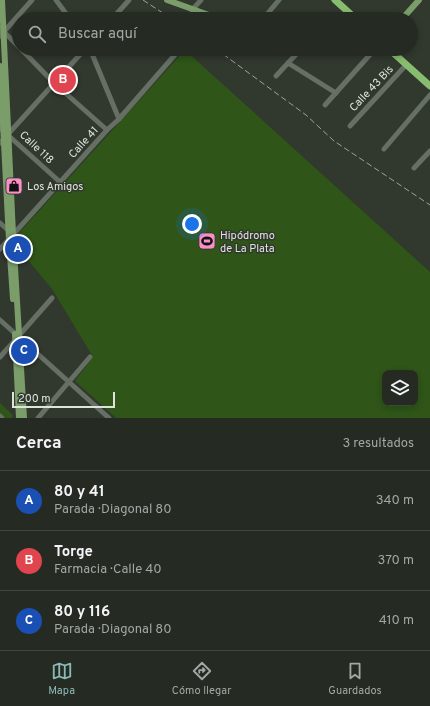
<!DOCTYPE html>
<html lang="es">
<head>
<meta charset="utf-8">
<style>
	body { margin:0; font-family:Overpass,sans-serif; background:#2d322a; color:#f1f3f6 }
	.controls { position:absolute; right:12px; bottom:12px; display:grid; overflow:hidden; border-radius:8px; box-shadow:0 2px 6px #0003 }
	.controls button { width:36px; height:36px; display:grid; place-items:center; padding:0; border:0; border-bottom:1px solid #424640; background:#252a22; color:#f1f3f6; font:20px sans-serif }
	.scale { position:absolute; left:12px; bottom:10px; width:103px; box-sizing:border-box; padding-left:4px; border:2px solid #dfe3dc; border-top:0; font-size:11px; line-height:14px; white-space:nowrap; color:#dfe3dc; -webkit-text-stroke:3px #31382e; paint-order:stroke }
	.you { position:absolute; left:192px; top:224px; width:14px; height:14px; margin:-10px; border:3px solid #fff; border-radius:50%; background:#1a73e8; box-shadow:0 0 0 6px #1a73e833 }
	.badge { display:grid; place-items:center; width:26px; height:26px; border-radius:50%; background:#8bbbb9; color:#fff; font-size:13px; font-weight:700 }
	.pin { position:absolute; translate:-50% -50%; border:2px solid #fff; box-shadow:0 1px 4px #0006 }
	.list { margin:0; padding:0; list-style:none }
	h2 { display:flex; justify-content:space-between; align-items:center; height:52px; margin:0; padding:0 16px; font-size:17px }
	h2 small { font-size:13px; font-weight:400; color:#a3a7a5 }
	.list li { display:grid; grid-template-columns:26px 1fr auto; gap:12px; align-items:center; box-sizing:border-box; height:60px; padding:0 16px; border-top:1px solid #424640 }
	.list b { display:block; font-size:15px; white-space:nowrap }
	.list p { margin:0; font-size:13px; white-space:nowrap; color:#a3a7a5 }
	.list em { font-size:13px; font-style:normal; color:#a3a7a5 }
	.icon { flex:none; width:22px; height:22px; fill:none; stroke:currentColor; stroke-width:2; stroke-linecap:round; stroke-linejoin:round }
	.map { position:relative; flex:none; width:430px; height:418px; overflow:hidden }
	.search { position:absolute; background:#252a22; box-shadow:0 2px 6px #0003; left:12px; right:12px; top:12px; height:44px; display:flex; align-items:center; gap:10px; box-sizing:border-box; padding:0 14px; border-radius:22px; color:#a3a7a5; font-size:15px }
	.sheet { height:232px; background:#252a22 }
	nav { display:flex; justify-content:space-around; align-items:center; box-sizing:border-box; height:56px; border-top:1px solid #424640; background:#252a22; font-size:11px; color:#a3a7a5 }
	nav a { display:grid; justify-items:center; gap:2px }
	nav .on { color:#8bbbb9 }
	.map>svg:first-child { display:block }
	.green { fill:#2f5518; fill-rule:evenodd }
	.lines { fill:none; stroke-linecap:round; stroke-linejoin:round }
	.minor { stroke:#666f63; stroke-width:5 }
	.major { stroke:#7a9d6a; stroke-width:6 }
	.highway { stroke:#88bc6e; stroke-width:7 }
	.rail { stroke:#9da39a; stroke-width:1; stroke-dasharray:6 3; stroke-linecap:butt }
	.labels { text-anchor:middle; stroke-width:3; stroke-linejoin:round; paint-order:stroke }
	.street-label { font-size:11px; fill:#dfe3dc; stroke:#31382e }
	.poi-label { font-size:11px; fill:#dfe3dc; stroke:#31382e; text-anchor:start }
</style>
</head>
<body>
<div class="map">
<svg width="430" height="418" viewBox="0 0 430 418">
	<rect width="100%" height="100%" fill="#31382e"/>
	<g class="green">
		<path d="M 185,50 L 430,272 L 430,418 L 116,418 L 75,381 L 93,357 L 52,289 L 18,248 L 18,234 ZM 385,373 L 415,373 L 415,403 L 385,403 Z"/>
		<path d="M 0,403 L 12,414 L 13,418 L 6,418 L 0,413 Z"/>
	</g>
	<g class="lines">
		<g class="minor">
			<path d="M 56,0 L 70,19"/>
			<path d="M 112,19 L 129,0"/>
			<path d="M 198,19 L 192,10 L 201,0"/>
			<path d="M 263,19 L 279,0"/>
			<path d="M 0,28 L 19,47"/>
			<path d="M 0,36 L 32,0"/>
			<path d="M 21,49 L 54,83 L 107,130"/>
			<path d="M 90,49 L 119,119"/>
			<path d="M 232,51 L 234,49"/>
			<path d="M 288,63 L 336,93"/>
			<path d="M 276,76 L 301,49"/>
			<path d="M 325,105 L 375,49"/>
			<path d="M 350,126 L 406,65"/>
			<path d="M 0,128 L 60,182"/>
			<path d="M 0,143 L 85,49"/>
			<path d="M 384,149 L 430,95"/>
			<path d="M 414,168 L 430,151"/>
			<path d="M 0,223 L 9,231"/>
			<path d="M 0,249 L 107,130 L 119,119 L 180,49"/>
			<path d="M 0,320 L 109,418"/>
			<path d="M 0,357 L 52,298"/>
			<path d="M 0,416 L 2,418"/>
			<path d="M 38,418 L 90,357"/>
		</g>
		<g class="major">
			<path d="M 2,0 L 13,234 L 24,418"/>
			<path d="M 167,0 L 220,19"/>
			<path d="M 402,19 L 419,0"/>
			<path d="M 0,66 L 9,240 L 13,299"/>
			<path d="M 15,334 L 19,418"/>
		</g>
		<g class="highway">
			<path d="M 335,0 L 356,19"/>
			<path d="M 389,49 L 430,86"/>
		</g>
		<g class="rail">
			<path d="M 143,0 L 172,19"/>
			<path d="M 216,49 L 306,115 L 334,141 L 430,205"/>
		</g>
	</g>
	<defs>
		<g id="shop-square" transform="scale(0.9)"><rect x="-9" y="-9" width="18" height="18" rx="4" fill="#fa8fc7" stroke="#31382e"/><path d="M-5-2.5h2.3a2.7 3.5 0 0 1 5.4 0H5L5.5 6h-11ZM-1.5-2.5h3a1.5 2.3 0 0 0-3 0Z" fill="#111"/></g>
		<g id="stadium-square" transform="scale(0.9)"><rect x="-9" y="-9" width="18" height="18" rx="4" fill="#fa8fc7" stroke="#31382e"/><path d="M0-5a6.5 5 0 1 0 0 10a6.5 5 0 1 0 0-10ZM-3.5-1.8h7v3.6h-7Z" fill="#111"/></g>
	</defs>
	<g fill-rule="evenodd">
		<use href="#shop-square" x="14" y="186"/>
		<use href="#stadium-square" x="207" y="241"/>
	</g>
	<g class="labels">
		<g class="street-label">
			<text transform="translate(371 88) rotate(-47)" y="4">Calle 43 Bis</text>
			<text transform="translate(83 142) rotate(-48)" y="4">Calle 41</text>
			<text transform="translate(37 147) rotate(43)" y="4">Calle 118</text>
		</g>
		<g class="poi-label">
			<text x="27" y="190">Los Amigos</text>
			<text x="220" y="239">Hipódromo<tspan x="220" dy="13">de La Plata</tspan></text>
		</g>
	</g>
</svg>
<div class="controls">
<button><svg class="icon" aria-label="layers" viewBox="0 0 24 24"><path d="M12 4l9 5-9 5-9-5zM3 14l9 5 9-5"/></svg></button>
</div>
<div class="scale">200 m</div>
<div class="you"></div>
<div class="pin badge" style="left:18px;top:249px;background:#1a4fb4">A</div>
<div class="pin badge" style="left:63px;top:80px;background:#e0444e">B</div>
<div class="pin badge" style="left:24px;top:351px;background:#1a4fb4">C</div>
<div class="search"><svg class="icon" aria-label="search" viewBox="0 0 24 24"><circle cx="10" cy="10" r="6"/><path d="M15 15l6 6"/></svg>Buscar aquí</div>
</div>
<section class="sheet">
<h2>Cerca<small>3 resultados</small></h2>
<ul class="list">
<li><span class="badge" style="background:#1a4fb4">A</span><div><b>80 y 41</b><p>Parada · Diagonal 80</p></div><em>340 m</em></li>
<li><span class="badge" style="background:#e0444e">B</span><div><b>Torge</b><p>Farmacia · Calle 40</p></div><em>370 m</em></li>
<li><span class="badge" style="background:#1a4fb4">C</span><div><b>80 y 116</b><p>Parada · Diagonal 80</p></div><em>410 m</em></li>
</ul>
</section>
<nav>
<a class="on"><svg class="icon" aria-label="map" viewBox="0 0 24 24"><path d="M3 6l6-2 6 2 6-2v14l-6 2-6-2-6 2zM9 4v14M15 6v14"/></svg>Mapa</a>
<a><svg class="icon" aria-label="directions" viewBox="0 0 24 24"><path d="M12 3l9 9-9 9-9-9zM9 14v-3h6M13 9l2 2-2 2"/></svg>Cómo llegar</a>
<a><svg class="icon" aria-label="saved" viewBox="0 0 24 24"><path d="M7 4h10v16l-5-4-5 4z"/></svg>Guardados</a>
</nav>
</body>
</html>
